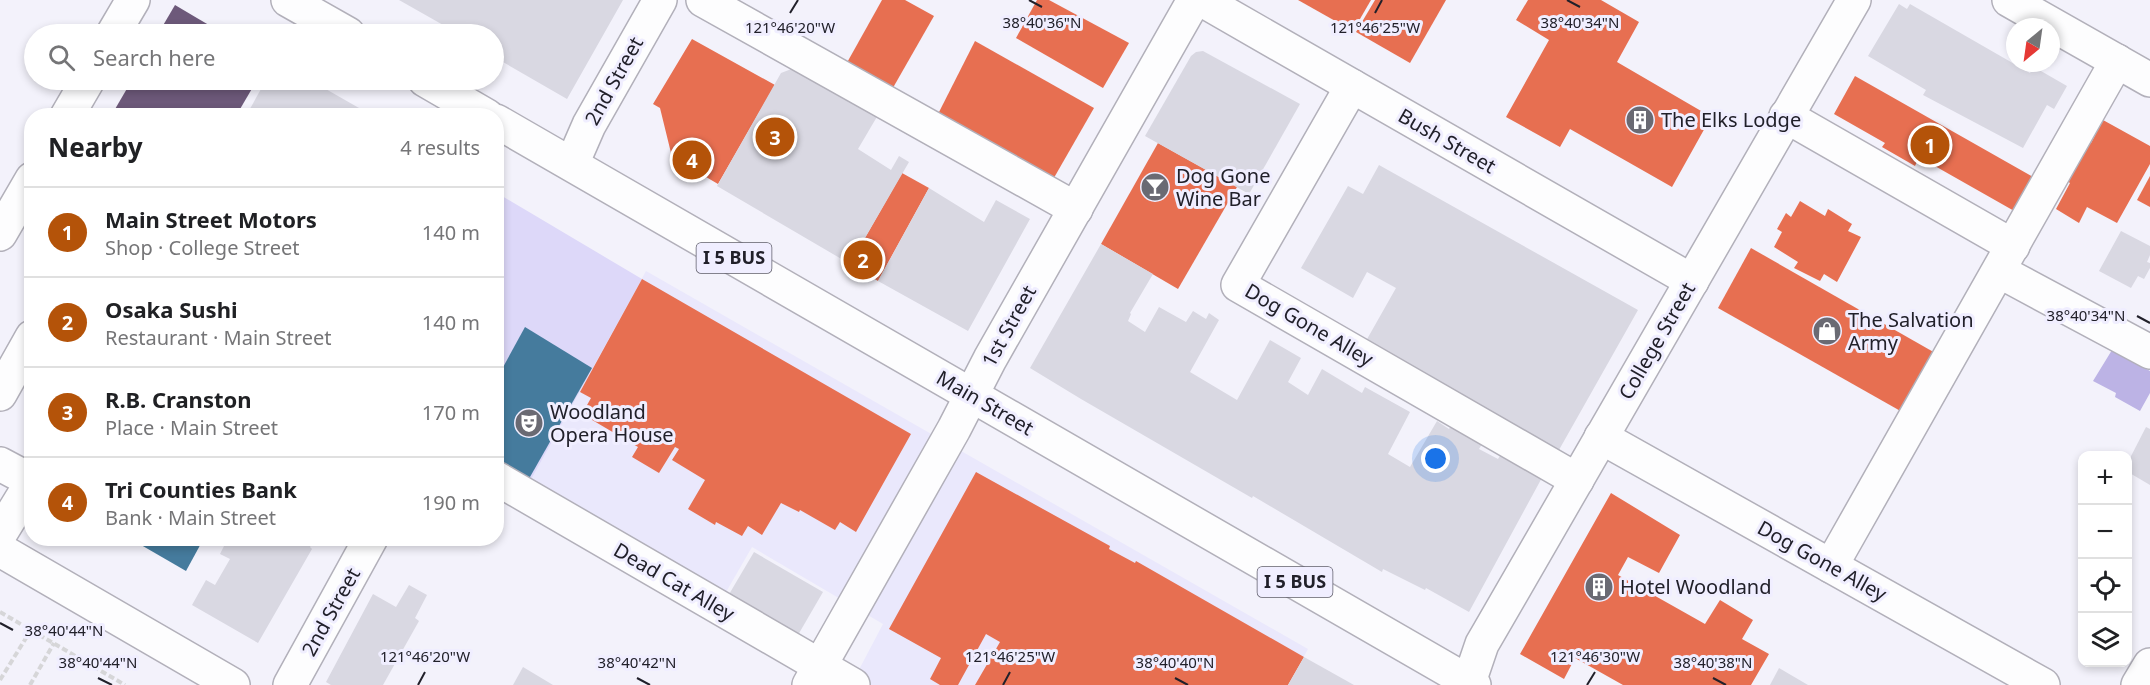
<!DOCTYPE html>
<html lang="en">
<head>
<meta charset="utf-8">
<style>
	body { margin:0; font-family:"Noto Sans",sans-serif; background:#f6f6f6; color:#202124 }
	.controls { position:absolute; right:18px; bottom:18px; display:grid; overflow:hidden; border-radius:12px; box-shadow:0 3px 9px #0003 }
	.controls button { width:54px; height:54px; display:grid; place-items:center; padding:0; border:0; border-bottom:2px solid #e0e0e0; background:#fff; color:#202124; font:30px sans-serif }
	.compass { position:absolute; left:2006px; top:18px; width:54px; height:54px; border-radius:50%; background:#fff; box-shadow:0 3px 9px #0003; rotate:209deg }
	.you { position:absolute; left:1436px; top:459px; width:21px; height:21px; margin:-15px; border:4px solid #fff; border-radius:50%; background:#1a73e8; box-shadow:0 0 0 9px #1a73e833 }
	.badge { display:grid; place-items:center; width:39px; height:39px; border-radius:50%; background:#b45309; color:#fff; font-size:20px; font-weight:700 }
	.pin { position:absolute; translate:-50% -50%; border:3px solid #fff; box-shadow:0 2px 6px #0006 }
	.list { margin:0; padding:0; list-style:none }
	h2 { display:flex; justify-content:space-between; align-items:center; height:78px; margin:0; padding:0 24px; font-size:26px }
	h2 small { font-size:20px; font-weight:400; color:#757577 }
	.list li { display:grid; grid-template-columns:39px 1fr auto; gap:18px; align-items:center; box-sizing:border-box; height:90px; padding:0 24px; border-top:2px solid #e0e0e0 }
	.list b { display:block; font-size:22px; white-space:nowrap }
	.list p { margin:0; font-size:20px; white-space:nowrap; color:#757577 }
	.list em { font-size:20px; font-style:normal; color:#757577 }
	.icon { flex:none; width:33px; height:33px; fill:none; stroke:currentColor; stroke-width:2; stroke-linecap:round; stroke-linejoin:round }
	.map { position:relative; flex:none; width:2150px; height:685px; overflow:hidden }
	.search { position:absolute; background:#fff; box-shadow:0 3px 9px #0003; left:24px; top:24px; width:480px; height:66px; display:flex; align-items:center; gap:15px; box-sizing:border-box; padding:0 21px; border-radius:33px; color:#757577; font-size:22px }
	.panel { position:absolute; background:#fff; box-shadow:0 3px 9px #0003; left:24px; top:108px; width:480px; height:438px; border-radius:24px }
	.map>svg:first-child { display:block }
	.built { fill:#eae8fc }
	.green { fill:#ddd8f9 }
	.water { fill:#bcb3e5 }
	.shops { fill:#e76f51 }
	.offices { fill:#6d597a }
	.public { fill:#457b9d }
	.building { fill:#d9d8e2 }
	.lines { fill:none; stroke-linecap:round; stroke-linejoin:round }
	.minor-casing { stroke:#b2b0ba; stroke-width:36 }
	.major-casing { stroke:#b2b0ba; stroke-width:36 }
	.path { stroke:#d6d6d8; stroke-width:4; stroke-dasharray:6 3; stroke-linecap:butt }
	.minor { stroke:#fdfdfe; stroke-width:33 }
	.major { stroke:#fdfdfe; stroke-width:33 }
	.ticks { fill:none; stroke:#21202a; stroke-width:2 }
	.labels { text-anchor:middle; stroke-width:6; stroke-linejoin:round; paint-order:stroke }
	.shield { fill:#f0eeff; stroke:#5f5e6a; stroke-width:1.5 }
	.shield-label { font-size:18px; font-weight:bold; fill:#21202a }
	.street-label { font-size:20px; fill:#21202a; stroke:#f0eeff }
	.poi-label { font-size:20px; fill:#21202a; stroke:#f0eeff; text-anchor:start }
	.ticks-label { font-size:15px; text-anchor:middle; fill:#21202a; stroke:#f0eeff; stroke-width:6; stroke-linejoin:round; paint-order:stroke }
</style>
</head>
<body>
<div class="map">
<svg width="2150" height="685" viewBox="0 0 2150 685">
	<rect width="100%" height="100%" fill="#f3f2fb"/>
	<path class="built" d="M 646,271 L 1308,649 L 1288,685 L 859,685 L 853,681 L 883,624 L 752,547 L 722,599 L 527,487 Z"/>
	<path class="green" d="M 497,193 L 642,279 L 528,485 L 497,467 Z"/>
	<path class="water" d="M 2112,350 L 2150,371 L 2150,393 L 2140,411 L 2115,397 L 2116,393 L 2093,381 Z"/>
	<g class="shops">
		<path d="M 882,0 L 905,0 L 934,16 L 890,93 L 844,68 Z"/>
		<path d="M 1037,0 L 1049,0 L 1129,43 L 1103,88 L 1016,38 Z"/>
		<path d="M 1298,0 L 1371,0 L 1353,31 Z"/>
		<path d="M 1375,0 L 1446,0 L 1410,63 L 1356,32 Z"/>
		<path d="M 1528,0 L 1601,0 L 1639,22 L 1617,62 L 1708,115 L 1703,125 L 1706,126 L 1672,187 L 1570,129 L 1560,147 L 1506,117 L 1549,40 L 1516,20 Z"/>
		<path d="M 692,39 L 775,85 L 718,184 L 672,157 L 660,108 L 653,104 Z"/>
		<path d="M 975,41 L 1094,108 L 1051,183 L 936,118 Z"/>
		<path d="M 1855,76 L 2035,178 L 2016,212 L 1919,157 L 1915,166 L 1882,147 L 1885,143 L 1834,114 Z"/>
		<path d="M 2103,120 L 2150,146 L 2150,164 L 2117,223 L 2087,207 L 2079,223 L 2056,209 L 2070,183 L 2066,180 L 2087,142 L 2091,143 Z"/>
		<path d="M 1158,143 L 1237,187 L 1178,289 L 1101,244 Z"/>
		<path d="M 902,173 L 929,188 L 878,281 L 850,264 Z"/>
		<path d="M 2150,176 L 2150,207 L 2137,200 Z"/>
		<path d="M 1800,201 L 1825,216 L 1828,209 L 1852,224 L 1848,231 L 1861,237 L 1837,282 L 1824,274 L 1820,281 L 1794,268 L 1798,262 L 1774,247 L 1782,232 L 1777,229 L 1786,213 L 1791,217 Z"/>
		<path d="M 1751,248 L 1937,354 L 1904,413 L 1718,308 Z"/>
		<path d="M 642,279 L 911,434 L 856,532 L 840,522 L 835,530 L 800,510 L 799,512 L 781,503 L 762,535 L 748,526 L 742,536 L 716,522 L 715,525 L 688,509 L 705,480 L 672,460 L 679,449 L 675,447 L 659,473 L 632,457 L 638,447 L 582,414 L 591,398 L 580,392 Z"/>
		<path d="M 976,472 L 1110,546 L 1109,549 L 1135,563 L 1136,561 L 1304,657 L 1288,685 L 975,685 L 1000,642 L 986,634 L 958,685 L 940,685 L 930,679 L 941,658 L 889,629 Z"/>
		<path d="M 1611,493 L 1680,535 L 1659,573 L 1628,557 L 1618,575 L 1705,624 L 1720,600 L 1753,620 L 1742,639 L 1769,654 L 1751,685 L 1623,685 L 1575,658 L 1564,679 L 1520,654 Z"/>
	</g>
	<g class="offices">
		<path d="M 175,5 L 224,34 L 158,34 Z"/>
		<path d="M 132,80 L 257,80 L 236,116 L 111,116 Z"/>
	</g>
	<g class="public">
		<path d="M 525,327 L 592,368 L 526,484 L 496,467 L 496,380 Z"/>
		<path d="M 129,538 L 204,538 L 186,571 Z"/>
	</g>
	<g class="building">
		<path d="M 399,0 L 623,0 L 567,99 L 503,62 L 504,60 L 494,54 L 494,34 L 459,34 Z"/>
		<path d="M 1899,4 L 1907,9 L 1910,4 L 2030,73 L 2034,67 L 2067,86 L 2054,109 L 2047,105 L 2023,148 L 1923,95 L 1926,90 L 1868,56 Z"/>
		<path d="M 1203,51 L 1300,104 L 1249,194 L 1145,136 L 1191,56 L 1196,52 Z"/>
		<path d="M 794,68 L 878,115 L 858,149 L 891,170 L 899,156 L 909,162 L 850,264 L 717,186 L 781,73 Z"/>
		<path d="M 266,80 L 310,80 L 373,116 L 246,116 Z"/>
		<path d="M 1379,165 L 1638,310 L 1555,457 L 1362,348 L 1396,288 L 1367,272 L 1353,298 L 1301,268 L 1348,186 L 1363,194 Z"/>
		<path d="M 929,188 L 984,222 L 996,200 L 1030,219 L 968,331 L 878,281 Z"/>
		<path d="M 2121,231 L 2150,246 L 2150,255 L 2147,262 L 2150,263 L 2150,268 L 2144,279 L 2138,276 L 2131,288 L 2099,271 Z"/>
		<path d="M 1101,244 L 1153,274 L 1130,313 L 1131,314 L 1128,321 L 1145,332 L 1159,307 L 1186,322 L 1193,311 L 1206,319 L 1209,313 L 1219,320 L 1190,372 L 1237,400 L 1270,340 L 1301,358 L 1288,382 L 1308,395 L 1322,369 L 1362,393 L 1365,387 L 1410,412 L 1388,454 L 1410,467 L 1437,421 L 1449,429 L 1453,422 L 1485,439 L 1479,449 L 1498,459 L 1504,449 L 1544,474 L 1469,612 L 1426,588 L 1425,590 L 1383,569 L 1382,572 L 1253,496 L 1252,498 L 1081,399 L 1030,368 Z"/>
		<path d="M 2146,427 L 2150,429 L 2150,485 L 2128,472 L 2128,462 Z"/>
		<path d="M 228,538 L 315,538 L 310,547 L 312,549 L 258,643 L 192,605 L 206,580 L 215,585 L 230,559 L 220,554 Z"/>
		<path d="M 754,552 L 823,592 L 798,635 L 728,596 Z"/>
		<path d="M 409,585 L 427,595 L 415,618 L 419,621 L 383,685 L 331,685 L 326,682 L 373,594 L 396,607 Z"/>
		<path d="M 1304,657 L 1354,685 L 1288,685 Z"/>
		<path d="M 523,667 L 553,685 L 513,685 Z"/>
		<path d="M 1779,668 L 1808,685 L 1770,685 Z"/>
	</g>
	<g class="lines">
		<g class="minor-casing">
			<g id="minor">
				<path d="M 703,0 L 1076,209"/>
				<path d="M 1202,0 L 1692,281"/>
				<path d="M 2009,0 L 2150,80"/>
				<path d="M 113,34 L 133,0"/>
				<path d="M 1352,86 L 1238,285 L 1577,480"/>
				<path d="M 67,116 L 88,80"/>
				<path d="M 1786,116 L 2013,246"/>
				<path d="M 572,164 L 589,125 L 660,0"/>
				<path d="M 0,234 L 32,179"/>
				<path d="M 1999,271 L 2150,352"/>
				<path d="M 0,394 L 32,337"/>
				<path d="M 1601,437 L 2043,685"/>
				<path d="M 0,464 L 32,481"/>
				<path d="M 496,478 L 853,685"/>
				<path d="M 0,534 L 32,482"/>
				<path d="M 0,550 L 233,685"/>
				<path d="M 1831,566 L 2117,61"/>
				<path d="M 290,685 L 371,538"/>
				<path d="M 809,685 L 954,429 L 990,359 L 1194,0"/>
				<path d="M 1468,685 L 1482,644 L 1489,632 L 1854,0"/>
				<path d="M 2138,685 L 2150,665"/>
			</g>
		</g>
		<g class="major-casing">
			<g id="major">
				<path d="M 288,0 L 348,34"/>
				<path d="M 425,80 L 487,116"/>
				<path d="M 496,121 L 1474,685"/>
			</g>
		</g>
		<g class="path">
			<path d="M 0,612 L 125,685"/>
			<path d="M 0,680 L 31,630"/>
			<path d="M 30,685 L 54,643"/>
		</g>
		<use href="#minor" class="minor"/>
		<use href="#major" class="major"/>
	</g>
	<path class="ticks" d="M 1029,0 L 1042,7M 1567,0 L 1580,7M 790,13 L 798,0M 1375,13 L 1382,0M 2137,316 L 2150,323M 0,623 L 13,630M 98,678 L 112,685M 637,678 L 650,685M 1175,678 L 1188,685M 1713,678 L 1726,685M 418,685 L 425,672M 1003,685 L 1010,672M 1587,685 L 1595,672"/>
	<defs>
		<g id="building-disc" transform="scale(1.5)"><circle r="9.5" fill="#6a6a73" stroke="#f0eeff"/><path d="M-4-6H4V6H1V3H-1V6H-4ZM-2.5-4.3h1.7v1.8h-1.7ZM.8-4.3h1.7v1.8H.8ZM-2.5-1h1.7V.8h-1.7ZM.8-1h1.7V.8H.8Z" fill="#fff"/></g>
		<g id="bar-disc" transform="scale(1.5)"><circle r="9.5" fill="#6a6a73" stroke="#f0eeff"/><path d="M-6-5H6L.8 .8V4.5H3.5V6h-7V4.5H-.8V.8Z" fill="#fff"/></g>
		<g id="shop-disc" transform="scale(1.5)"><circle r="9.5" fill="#6a6a73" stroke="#f0eeff"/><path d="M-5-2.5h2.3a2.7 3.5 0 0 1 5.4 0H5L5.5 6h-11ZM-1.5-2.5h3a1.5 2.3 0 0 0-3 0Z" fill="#fff"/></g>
		<g id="theatre-disc" transform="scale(1.5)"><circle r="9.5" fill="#6a6a73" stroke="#f0eeff"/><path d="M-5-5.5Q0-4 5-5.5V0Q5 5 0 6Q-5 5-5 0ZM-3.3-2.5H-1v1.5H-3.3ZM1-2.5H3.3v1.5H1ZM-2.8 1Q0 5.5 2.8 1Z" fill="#fff"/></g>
	</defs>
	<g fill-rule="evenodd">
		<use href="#building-disc" x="1640" y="120"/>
		<use href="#bar-disc" x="1155" y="187"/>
		<use href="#shop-disc" x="1827" y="331"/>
		<use href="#theatre-disc" x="529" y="423"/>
		<use href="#building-disc" x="1599" y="587"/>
	</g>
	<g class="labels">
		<g class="shield">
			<rect x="696.5" y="243" width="75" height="30" rx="4.5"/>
			<rect x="1257.5" y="567" width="75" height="30" rx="4.5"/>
		</g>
		<g class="shield-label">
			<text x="734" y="264">I 5 BUS</text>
			<text x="1295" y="588">I 5 BUS</text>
		</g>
		<g class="street-label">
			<text transform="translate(614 81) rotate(-61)" y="7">2nd Street</text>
			<text transform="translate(1447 141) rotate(30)" y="7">Bush Street</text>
			<text transform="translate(1309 325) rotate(30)" y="7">Dog Gone Alley</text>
			<text transform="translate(1009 326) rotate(-61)" y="7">1st Street</text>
			<text transform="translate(1657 341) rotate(-60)" y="7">College Street</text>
			<text transform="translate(985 403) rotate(30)" y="7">Main Street</text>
			<text transform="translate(1822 561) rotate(29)" y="7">Dog Gone Alley</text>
			<text transform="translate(674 582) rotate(30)" y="7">Dead Cat Alley</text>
			<text transform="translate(331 612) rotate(-61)" y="7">2nd Street</text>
		</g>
		<g class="poi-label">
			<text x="1661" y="127">The Elks Lodge</text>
			<text x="1176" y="183">Dog Gone<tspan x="1176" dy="23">Wine Bar</tspan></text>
			<text x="1848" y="327">The Salvation<tspan x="1848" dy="23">Army</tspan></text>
			<text x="550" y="419">Woodland<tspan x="550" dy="23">Opera House</tspan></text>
			<text x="1620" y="594">Hotel Woodland</text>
		</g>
	</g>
	<g class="ticks-label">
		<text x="1042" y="28">38°40'36"N</text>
		<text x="1580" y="28">38°40'34"N</text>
		<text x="790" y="33">121°46'20"W</text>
		<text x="1375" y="33">121°46'25"W</text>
		<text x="2086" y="321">38°40'34"N</text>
		<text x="64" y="636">38°40'44"N</text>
		<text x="425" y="662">121°46'20"W</text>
		<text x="1010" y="662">121°46'25"W</text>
		<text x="1595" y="662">121°46'30"W</text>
		<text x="98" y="668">38°40'44"N</text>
		<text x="637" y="668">38°40'42"N</text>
		<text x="1175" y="668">38°40'40"N</text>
		<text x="1713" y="668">38°40'38"N</text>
	</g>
</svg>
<div class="controls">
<button>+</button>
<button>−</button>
<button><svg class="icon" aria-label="locate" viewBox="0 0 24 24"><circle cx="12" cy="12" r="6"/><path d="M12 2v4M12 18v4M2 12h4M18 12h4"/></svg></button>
<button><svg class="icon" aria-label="layers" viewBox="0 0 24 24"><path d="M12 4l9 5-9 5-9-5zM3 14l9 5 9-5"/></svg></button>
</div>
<svg class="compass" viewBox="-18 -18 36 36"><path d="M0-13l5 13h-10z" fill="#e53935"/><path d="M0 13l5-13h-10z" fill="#757577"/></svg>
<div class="you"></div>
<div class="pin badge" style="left:1930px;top:145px">1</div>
<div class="pin badge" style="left:863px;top:260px">2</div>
<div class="pin badge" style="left:775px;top:137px">3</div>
<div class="pin badge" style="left:692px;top:160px">4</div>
<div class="search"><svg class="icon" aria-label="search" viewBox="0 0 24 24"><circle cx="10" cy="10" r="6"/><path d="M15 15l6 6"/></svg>Search here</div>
<section class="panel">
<h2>Nearby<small>4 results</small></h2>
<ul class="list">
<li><span class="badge">1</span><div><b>Main Street Motors</b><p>Shop · College Street</p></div><em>140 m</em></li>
<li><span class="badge">2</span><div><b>Osaka Sushi</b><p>Restaurant · Main Street</p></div><em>140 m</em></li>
<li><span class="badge">3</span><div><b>R.B. Cranston</b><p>Place · Main Street</p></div><em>170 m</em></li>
<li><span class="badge">4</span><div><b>Tri Counties Bank</b><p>Bank · Main Street</p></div><em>190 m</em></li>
</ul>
</section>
</div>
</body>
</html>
